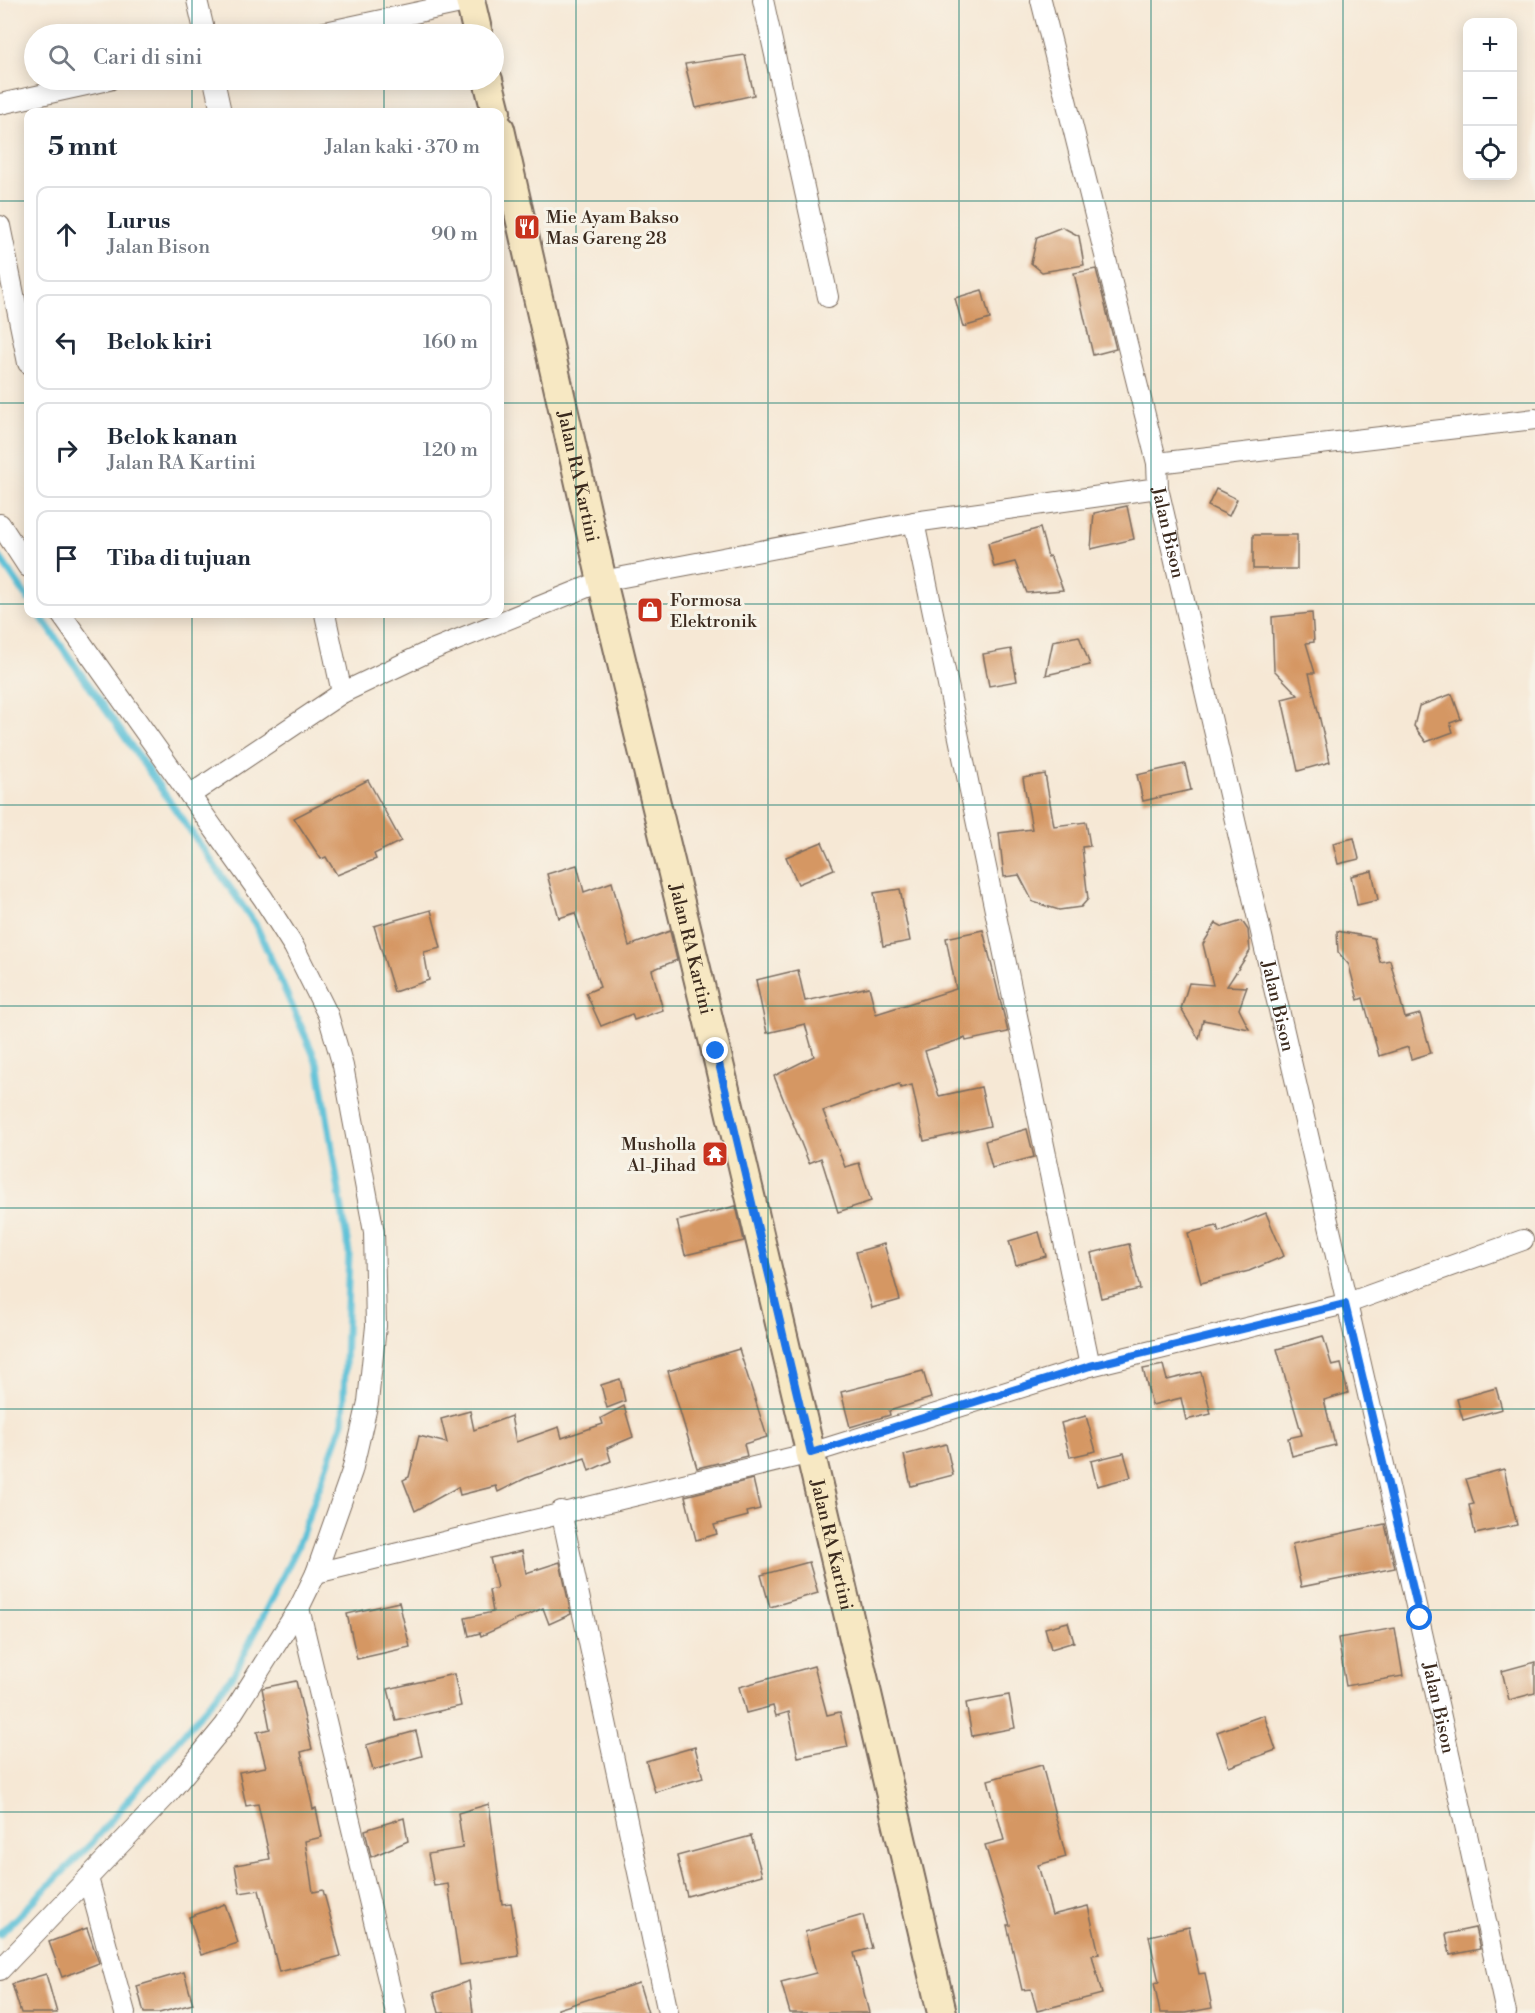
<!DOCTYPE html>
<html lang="id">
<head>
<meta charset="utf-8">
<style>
	body { margin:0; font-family:"Libre Bodoni",serif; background:#f2f2f3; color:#1f2937 }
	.controls { position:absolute; right:18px; top:18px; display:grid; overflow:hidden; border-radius:12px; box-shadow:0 3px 15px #0003 }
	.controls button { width:54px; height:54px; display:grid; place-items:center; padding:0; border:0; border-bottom:2px solid #e0e1e3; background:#fff; color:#1f2937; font:30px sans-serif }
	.stop { position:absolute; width:18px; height:18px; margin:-14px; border:4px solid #1a73e8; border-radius:50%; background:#fff }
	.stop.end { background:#1a73e8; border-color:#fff; box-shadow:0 2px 6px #0008 }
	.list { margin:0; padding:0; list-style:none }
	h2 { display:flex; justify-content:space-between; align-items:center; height:78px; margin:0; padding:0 24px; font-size:26px }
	h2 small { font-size:20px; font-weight:400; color:#747a83 }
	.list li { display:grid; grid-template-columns:39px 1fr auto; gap:18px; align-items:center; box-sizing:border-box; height:96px; margin:0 12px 12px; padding:0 12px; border:2px solid #e0e1e3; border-radius:12px }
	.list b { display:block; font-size:22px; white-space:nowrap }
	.list p { margin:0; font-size:20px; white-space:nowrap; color:#747a83 }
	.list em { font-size:20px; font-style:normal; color:#747a83 }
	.icon { flex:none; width:33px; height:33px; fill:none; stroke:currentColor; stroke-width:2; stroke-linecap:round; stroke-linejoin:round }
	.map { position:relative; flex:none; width:1535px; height:2013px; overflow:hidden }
	.search { position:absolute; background:#fff; box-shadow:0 3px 15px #0003; left:24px; top:24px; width:480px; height:66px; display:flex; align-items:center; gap:15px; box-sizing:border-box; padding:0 21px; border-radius:33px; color:#747a83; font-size:22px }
	.panel { position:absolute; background:#fff; box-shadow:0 3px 15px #0003; left:24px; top:108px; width:480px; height:510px; border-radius:12px }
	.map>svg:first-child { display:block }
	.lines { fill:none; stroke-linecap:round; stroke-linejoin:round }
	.stream { stroke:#5ac0d7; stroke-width:7 }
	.building { fill:#d59764 }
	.street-casing { stroke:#7c6c5e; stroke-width:22 }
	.secondary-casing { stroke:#7c6c5e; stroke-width:32 }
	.street { stroke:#fff; stroke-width:20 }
	.secondary { stroke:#f7e8c3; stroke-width:28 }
	.route { stroke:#1a73e8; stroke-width:8 }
	.grid { fill:none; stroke:#0f766e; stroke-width:1.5; stroke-opacity:0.55 }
	.labels { text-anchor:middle; stroke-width:6; stroke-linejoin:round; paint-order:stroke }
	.poi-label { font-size:18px; fill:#3b2a1e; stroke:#f7f3e8; text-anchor:start }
	.street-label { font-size:18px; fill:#3b2a1e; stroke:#f7f3e8 }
</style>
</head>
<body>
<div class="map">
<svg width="1535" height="2013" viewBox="0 0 1535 2013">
	<rect width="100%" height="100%" fill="#f7f3e8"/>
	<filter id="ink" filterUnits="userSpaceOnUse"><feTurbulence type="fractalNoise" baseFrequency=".0167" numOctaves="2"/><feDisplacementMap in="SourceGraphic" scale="12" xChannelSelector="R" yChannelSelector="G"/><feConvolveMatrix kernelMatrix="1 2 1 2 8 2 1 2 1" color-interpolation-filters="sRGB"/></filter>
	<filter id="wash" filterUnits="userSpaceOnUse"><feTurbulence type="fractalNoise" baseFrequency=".008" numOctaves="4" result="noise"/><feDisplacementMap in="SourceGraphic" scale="24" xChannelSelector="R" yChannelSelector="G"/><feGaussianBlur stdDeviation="1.35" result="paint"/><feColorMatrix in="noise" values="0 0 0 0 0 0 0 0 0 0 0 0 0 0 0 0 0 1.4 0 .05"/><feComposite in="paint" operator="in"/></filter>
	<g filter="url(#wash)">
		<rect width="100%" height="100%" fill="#f6e8d5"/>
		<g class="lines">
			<g class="stream">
				<path d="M 0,558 L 28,599"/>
				<path d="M 0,1934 L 92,1843 L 234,1674 L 297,1548 L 343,1422 L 349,1253 L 319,1067 L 256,925 L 39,614"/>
			</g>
		</g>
		<g id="blocks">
			<g class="building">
				<path d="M 745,55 L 754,95 L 696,108 L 685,64 Z"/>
				<path d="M 1062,227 L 1079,236 L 1084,265 L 1042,272 L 1031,263 L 1037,237 Z"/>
				<path d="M 1096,269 L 1116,349 L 1093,355 L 1074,273 Z"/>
				<path d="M 982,290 L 990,319 L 963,327 L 955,298 Z"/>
				<path d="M 1216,489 L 1237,499 L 1229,516 L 1208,506 Z"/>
				<path d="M 1127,506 L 1134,539 L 1091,549 L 1094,513 Z"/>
				<path d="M 1040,528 L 1048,557 L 1050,556 L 1063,590 L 1027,593 L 1015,562 L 994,567 L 988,543 Z"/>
				<rect x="1253" y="535" width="44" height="34"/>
				<path d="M 1312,613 L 1314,642 L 1306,643 L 1315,673 L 1309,673 L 1330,762 L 1298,771 L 1282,699 L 1298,695 L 1274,670 L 1272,617 Z"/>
				<path d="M 1079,636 L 1090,665 L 1046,675 L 1053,641 Z"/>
				<path d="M 1011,649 L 1017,681 L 989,686 L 983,654 Z"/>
				<path d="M 1452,694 L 1461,719 L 1450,723 L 1453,732 L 1426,742 L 1414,726 L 1419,706 Z"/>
				<path d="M 1185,764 L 1191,790 L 1143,801 L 1137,775 Z"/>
				<path d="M 1045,774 L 1054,826 L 1086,822 L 1090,846 L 1082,847 L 1088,899 L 1081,907 L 1059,910 L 1033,902 L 1019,875 L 1004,877 L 999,833 L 1032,829 L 1023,778 Z"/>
				<path d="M 368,780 L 401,841 L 374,854 L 376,859 L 337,875 L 326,857 L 321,859 L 294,818 Z"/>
				<path d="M 1354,838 L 1359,859 L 1338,864 L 1333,843 Z"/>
				<path d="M 822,842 L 834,869 L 798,884 L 786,857 Z"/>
				<path d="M 577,865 L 584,892 L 612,882 L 629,946 L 670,931 L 677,960 L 652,970 L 663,1010 L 634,1020 L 632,1014 L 601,1026 L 586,993 L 600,987 L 575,913 L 559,918 L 547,874 Z"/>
				<path d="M 1372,871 L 1378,900 L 1357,905 L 1351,876 Z"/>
				<path d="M 900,889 L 910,941 L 883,946 L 874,893 Z"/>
				<path d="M 431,910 L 441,948 L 424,952 L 429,980 L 394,992 L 374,926 Z"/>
				<path d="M 1242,921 L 1248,930 L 1250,951 L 1227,986 L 1247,987 L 1239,1009 L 1249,1029 L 1203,1020 L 1199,1039 L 1181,1009 L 1189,983 L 1213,985 L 1203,944 L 1216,923 L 1223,927 Z"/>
				<path d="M 983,930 L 1008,1032 L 966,1041 L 965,1038 L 925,1051 L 939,1096 L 981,1087 L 990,1126 L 924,1141 L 912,1085 L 901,1088 L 899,1084 L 823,1111 L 845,1167 L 859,1163 L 871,1201 L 838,1212 L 821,1158 L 809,1163 L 774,1076 L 814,1056 L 805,1024 L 767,1033 L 756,980 L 798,970 L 805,1001 L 869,987 L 876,1014 L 956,989 L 946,938 Z"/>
				<path d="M 1337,931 L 1374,938 L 1380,962 L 1390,960 L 1405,1018 L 1420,1014 L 1431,1053 L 1411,1059 L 1408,1047 L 1379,1056 L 1363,998 L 1358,1000 L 1349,965 L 1338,952 Z"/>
				<path d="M 1027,1129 L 1034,1157 L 992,1168 L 985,1141 Z"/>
				<path d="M 736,1206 L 744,1241 L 685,1255 L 677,1221 Z"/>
				<path d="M 1266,1213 L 1284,1256 L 1249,1271 L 1201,1283 L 1188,1233 L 1217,1226 L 1219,1232 Z"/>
				<path d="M 1039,1232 L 1046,1256 L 1016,1265 L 1009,1241 Z"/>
				<path d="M 884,1244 L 900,1300 L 872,1308 L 856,1252 Z"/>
				<path d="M 1129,1244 L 1140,1289 L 1101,1298 L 1091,1253 Z"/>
				<path d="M 1323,1336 L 1332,1366 L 1341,1364 L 1348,1393 L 1324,1400 L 1335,1445 L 1292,1456 L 1288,1438 L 1302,1435 L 1277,1349 Z"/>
				<path d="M 739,1349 L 767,1437 L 744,1444 L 747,1456 L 697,1468 L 668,1371 Z"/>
				<path d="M 1163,1365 L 1167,1380 L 1201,1372 L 1211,1414 L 1186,1420 L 1181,1398 L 1152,1405 L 1143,1369 Z"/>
				<path d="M 923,1371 L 931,1398 L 889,1411 L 890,1415 L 850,1427 L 841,1392 Z"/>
				<path d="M 620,1379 L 625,1401 L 607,1408 L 601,1385 Z"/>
				<path d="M 1496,1388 L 1502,1409 L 1463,1420 L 1457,1399 Z"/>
				<path d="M 624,1406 L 633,1437 L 607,1448 L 611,1461 L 589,1471 L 585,1458 L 526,1478 L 498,1492 L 496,1486 L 460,1495 L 458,1487 L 415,1511 L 403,1480 L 409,1477 L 419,1436 L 447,1443 L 441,1419 L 470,1411 L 474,1430 L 511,1416 L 516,1442 L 559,1427 L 562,1438 L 603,1424 L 601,1418 Z"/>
				<path d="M 1086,1416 L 1096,1451 L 1070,1457 L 1061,1423 Z"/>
				<path d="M 946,1444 L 953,1475 L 911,1486 L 904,1455 Z"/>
				<path d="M 1124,1453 L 1131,1477 L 1097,1486 L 1091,1461 Z"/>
				<path d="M 1504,1469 L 1517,1525 L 1475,1534 L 1469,1505 L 1474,1504 L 1466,1479 Z"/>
				<path d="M 753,1479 L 760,1509 L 747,1512 L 748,1516 L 714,1525 L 717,1534 L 696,1540 L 685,1496 Z"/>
				<path d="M 1385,1524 L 1395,1568 L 1301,1587 L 1292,1544 Z"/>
				<path d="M 522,1551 L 526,1573 L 560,1562 L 571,1614 L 549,1624 L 543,1608 L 481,1636 L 480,1633 L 469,1636 L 465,1618 L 493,1612 L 489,1590 L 497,1588 L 490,1558 Z"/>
				<path d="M 809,1562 L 818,1593 L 770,1607 L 761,1575 Z"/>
				<path d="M 399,1602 L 410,1647 L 357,1659 L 347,1614 Z"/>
				<path d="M 1068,1622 L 1074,1642 L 1051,1649 L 1045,1628 Z"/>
				<path d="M 1395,1628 L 1403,1676 L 1346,1686 L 1338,1638 Z"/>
				<path d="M 1535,1662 L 1535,1693 L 1509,1700 L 1502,1671 Z"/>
				<path d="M 814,1666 L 827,1715 L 840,1712 L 848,1747 L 798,1757 L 789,1712 L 776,1716 L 773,1706 L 746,1713 L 739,1687 Z"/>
				<path d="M 454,1674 L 461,1706 L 396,1721 L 388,1689 Z"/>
				<path d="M 296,1681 L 312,1749 L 301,1752 L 313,1809 L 316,1808 L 322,1837 L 305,1841 L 313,1892 L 323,1890 L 341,1956 L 279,1972 L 259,1890 L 240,1893 L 235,1865 L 270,1859 L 258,1804 L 246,1806 L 239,1772 L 266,1767 L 257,1732 L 270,1729 L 262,1688 Z"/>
				<path d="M 1009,1695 L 1015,1728 L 972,1736 L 966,1703 Z"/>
				<path d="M 1264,1715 L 1276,1750 L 1229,1767 L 1217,1732 Z"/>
				<path d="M 416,1731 L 422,1756 L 373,1770 L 366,1745 Z"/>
				<path d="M 695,1747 L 703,1778 L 655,1792 L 646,1761 Z"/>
				<path d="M 1042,1765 L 1066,1857 L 1038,1865 L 1052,1915 L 1088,1906 L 1099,1954 L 1092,1955 L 1102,1994 L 1037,2011 L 1031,1989 L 1022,1990 L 1007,1925 L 1010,1925 L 985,1845 L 1004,1840 L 988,1780 Z"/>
				<path d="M 489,1804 L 502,1904 L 511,1903 L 519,1956 L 460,1965 L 448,1884 L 434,1886 L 428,1854 L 463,1848 L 458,1813 Z"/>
				<path d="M 404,1818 L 408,1841 L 371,1857 L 365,1830 Z"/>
				<path d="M 751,1836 L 762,1875 L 687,1896 L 677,1856 Z"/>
				<path d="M 225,1904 L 238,1943 L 201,1955 L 189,1917 Z"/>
				<path d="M 863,1915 L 872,1948 L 854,1953 L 869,2013 L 790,2013 L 781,1982 L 816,1973 L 805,1932 Z"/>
				<path d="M 1189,1927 L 1199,1974 L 1205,1973 L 1212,2008 L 1185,2013 L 1160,2013 L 1154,1983 L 1159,1982 L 1149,1936 Z"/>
				<path d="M 87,1928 L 99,1963 L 62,1977 L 49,1942 Z"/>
				<path d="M 1475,1928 L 1480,1949 L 1450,1955 L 1446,1934 Z"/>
				<path d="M 184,1972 L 193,2004 L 159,2013 L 144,2013 L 137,1986 Z"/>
				<path d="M 46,1974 L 57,2013 L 21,2013 L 12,1984 Z"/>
				<path d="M 469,1981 L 473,2013 L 439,2013 L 434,1993 Z"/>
				<path d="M 639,1983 L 648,2013 L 558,2013 L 558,2009 Z"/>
			</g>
		</g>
	</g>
	<g filter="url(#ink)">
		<use href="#blocks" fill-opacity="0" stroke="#7c6c5e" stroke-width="1.5"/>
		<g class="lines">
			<g class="street-casing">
				<g id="street">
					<path d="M 197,0 L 205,34"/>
					<path d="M 763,0 L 828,297"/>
					<path id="s1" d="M 1041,0 L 1157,463 L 1158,488 C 1275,996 1396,1503 1506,2013"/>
					<path d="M 316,34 L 475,0"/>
					<path d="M 214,80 L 221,112"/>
					<path d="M 0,104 L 109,80"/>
					<path d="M 0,226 L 28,363"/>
					<path d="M 1157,463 L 1535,419"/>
					<path d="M 914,522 L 1090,1366"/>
					<path d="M 0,524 L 28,567"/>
					<path d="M 325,614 L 342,693"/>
					<path d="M 190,795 L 342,693 L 432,650 L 602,581 L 914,522 L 1158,488"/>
					<path d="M 561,1511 L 668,2013"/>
					<path d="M 316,1573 L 811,1453 L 1090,1366 L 1345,1304 L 1523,1240"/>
					<path d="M 299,1608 L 396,2013"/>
					<path d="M 88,1878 L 125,2013"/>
					<path d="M 0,1970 L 169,1793 L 225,1725 L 299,1608 L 316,1573 L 352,1471 L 368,1402 L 376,1326 L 374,1232 L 343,1066 L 328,1015 L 294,947 L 263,898 L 61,614"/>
				</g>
			</g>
			<g class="secondary-casing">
				<g id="secondary">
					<path d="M 470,0 L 478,34"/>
					<path d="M 488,80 L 496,112"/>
					<path id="s2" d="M 500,129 L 602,581 L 716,1051 L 942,2013"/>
				</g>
			</g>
			<use href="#street" class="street"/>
			<use href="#secondary" class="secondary"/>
		</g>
	</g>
	<g class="lines" filter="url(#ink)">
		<path class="route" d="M 716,1051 L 811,1453 L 1090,1366 L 1345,1304 L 1420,1618"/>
	</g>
	<path class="grid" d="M 192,0 L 192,34M 384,0 L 384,34M 576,0 L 576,2013M 768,0 L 768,2013M 959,0 L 959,2013M 1151,0 L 1151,2013M 1343,0 L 1343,2013M 192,80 L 192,112M 384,80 L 384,112M 0,201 L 28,201M 500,201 L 1535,201M 0,403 L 28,403M 500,403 L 1535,403M 0,604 L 28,604M 500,604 L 1535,604M 192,614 L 192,2013M 384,614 L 384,2013M 0,805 L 1535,805M 0,1006 L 1535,1006M 0,1208 L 1535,1208M 0,1409 L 1535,1409M 0,1610 L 1535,1610M 0,1812 L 1535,1812"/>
	<defs>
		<g id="restaurant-square" transform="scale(1.35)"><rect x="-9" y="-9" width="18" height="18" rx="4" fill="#c8321e" stroke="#f7f3e8"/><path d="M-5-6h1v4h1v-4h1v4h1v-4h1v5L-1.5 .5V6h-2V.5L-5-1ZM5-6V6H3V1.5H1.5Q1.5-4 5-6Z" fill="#fff"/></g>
		<g id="shop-square" transform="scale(1.35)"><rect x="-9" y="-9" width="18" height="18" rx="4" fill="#c8321e" stroke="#f7f3e8"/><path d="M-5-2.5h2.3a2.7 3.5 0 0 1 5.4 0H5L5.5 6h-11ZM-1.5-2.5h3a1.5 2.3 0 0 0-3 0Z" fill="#fff"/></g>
		<g id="temple-square" transform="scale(1.35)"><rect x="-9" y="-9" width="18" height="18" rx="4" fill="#c8321e" stroke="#f7f3e8"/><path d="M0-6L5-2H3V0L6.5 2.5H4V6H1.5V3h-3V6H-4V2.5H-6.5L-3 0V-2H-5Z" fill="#fff"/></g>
	</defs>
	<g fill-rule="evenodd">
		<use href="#restaurant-square" x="527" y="227"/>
		<use href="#shop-square" x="650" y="610"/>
		<use href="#temple-square" x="715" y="1154"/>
	</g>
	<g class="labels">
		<g class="poi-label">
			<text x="546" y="223">Mie Ayam Bakso<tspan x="546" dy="21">Mas Gareng 28</tspan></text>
			<text x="670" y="606">Formosa<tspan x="670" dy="21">Elektronik</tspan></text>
			<text x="696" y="1150" text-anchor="end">Musholla<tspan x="696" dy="21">Al-Jihad</tspan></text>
		</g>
		<g class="street-label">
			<text dy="6" stroke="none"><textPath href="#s2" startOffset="356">Jalan RA Kartini</textPath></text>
			<text dy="6" stroke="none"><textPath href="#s1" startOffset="548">Jalan Bison</textPath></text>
			<text dy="6" stroke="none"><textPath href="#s2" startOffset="842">Jalan RA Kartini</textPath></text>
			<text dy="6" stroke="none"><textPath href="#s1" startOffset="1034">Jalan Bison</textPath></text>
			<text dy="6" stroke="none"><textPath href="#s2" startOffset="1454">Jalan RA Kartini</textPath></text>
			<text dy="6" stroke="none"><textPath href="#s1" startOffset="1754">Jalan Bison</textPath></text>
		</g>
	</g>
</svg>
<div class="controls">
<button>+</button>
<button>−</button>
<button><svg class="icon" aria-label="locate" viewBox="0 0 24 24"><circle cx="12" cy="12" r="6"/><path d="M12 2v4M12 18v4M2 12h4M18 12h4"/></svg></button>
</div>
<div class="stop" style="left:1420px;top:1618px"></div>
<div class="stop end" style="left:716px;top:1051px"></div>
<div class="search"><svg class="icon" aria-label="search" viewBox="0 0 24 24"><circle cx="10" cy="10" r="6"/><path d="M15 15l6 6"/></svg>Cari di sini</div>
<section class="panel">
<h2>5 mnt<small>Jalan kaki · 370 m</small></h2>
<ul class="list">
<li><svg class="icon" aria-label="ahead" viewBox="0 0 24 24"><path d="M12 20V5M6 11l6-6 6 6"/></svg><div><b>Lurus</b><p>Jalan Bison</p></div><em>90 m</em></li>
<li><svg class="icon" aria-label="left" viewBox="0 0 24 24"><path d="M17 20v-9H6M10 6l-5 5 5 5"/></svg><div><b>Belok kiri</b></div><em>160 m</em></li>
<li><svg class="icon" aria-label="right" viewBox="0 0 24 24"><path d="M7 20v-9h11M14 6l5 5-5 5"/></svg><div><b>Belok kanan</b><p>Jalan RA Kartini</p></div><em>120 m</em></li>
<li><svg class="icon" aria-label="arrive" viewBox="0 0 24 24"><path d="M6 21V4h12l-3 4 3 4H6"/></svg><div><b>Tiba di tujuan</b></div></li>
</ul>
</section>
</div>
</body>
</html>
